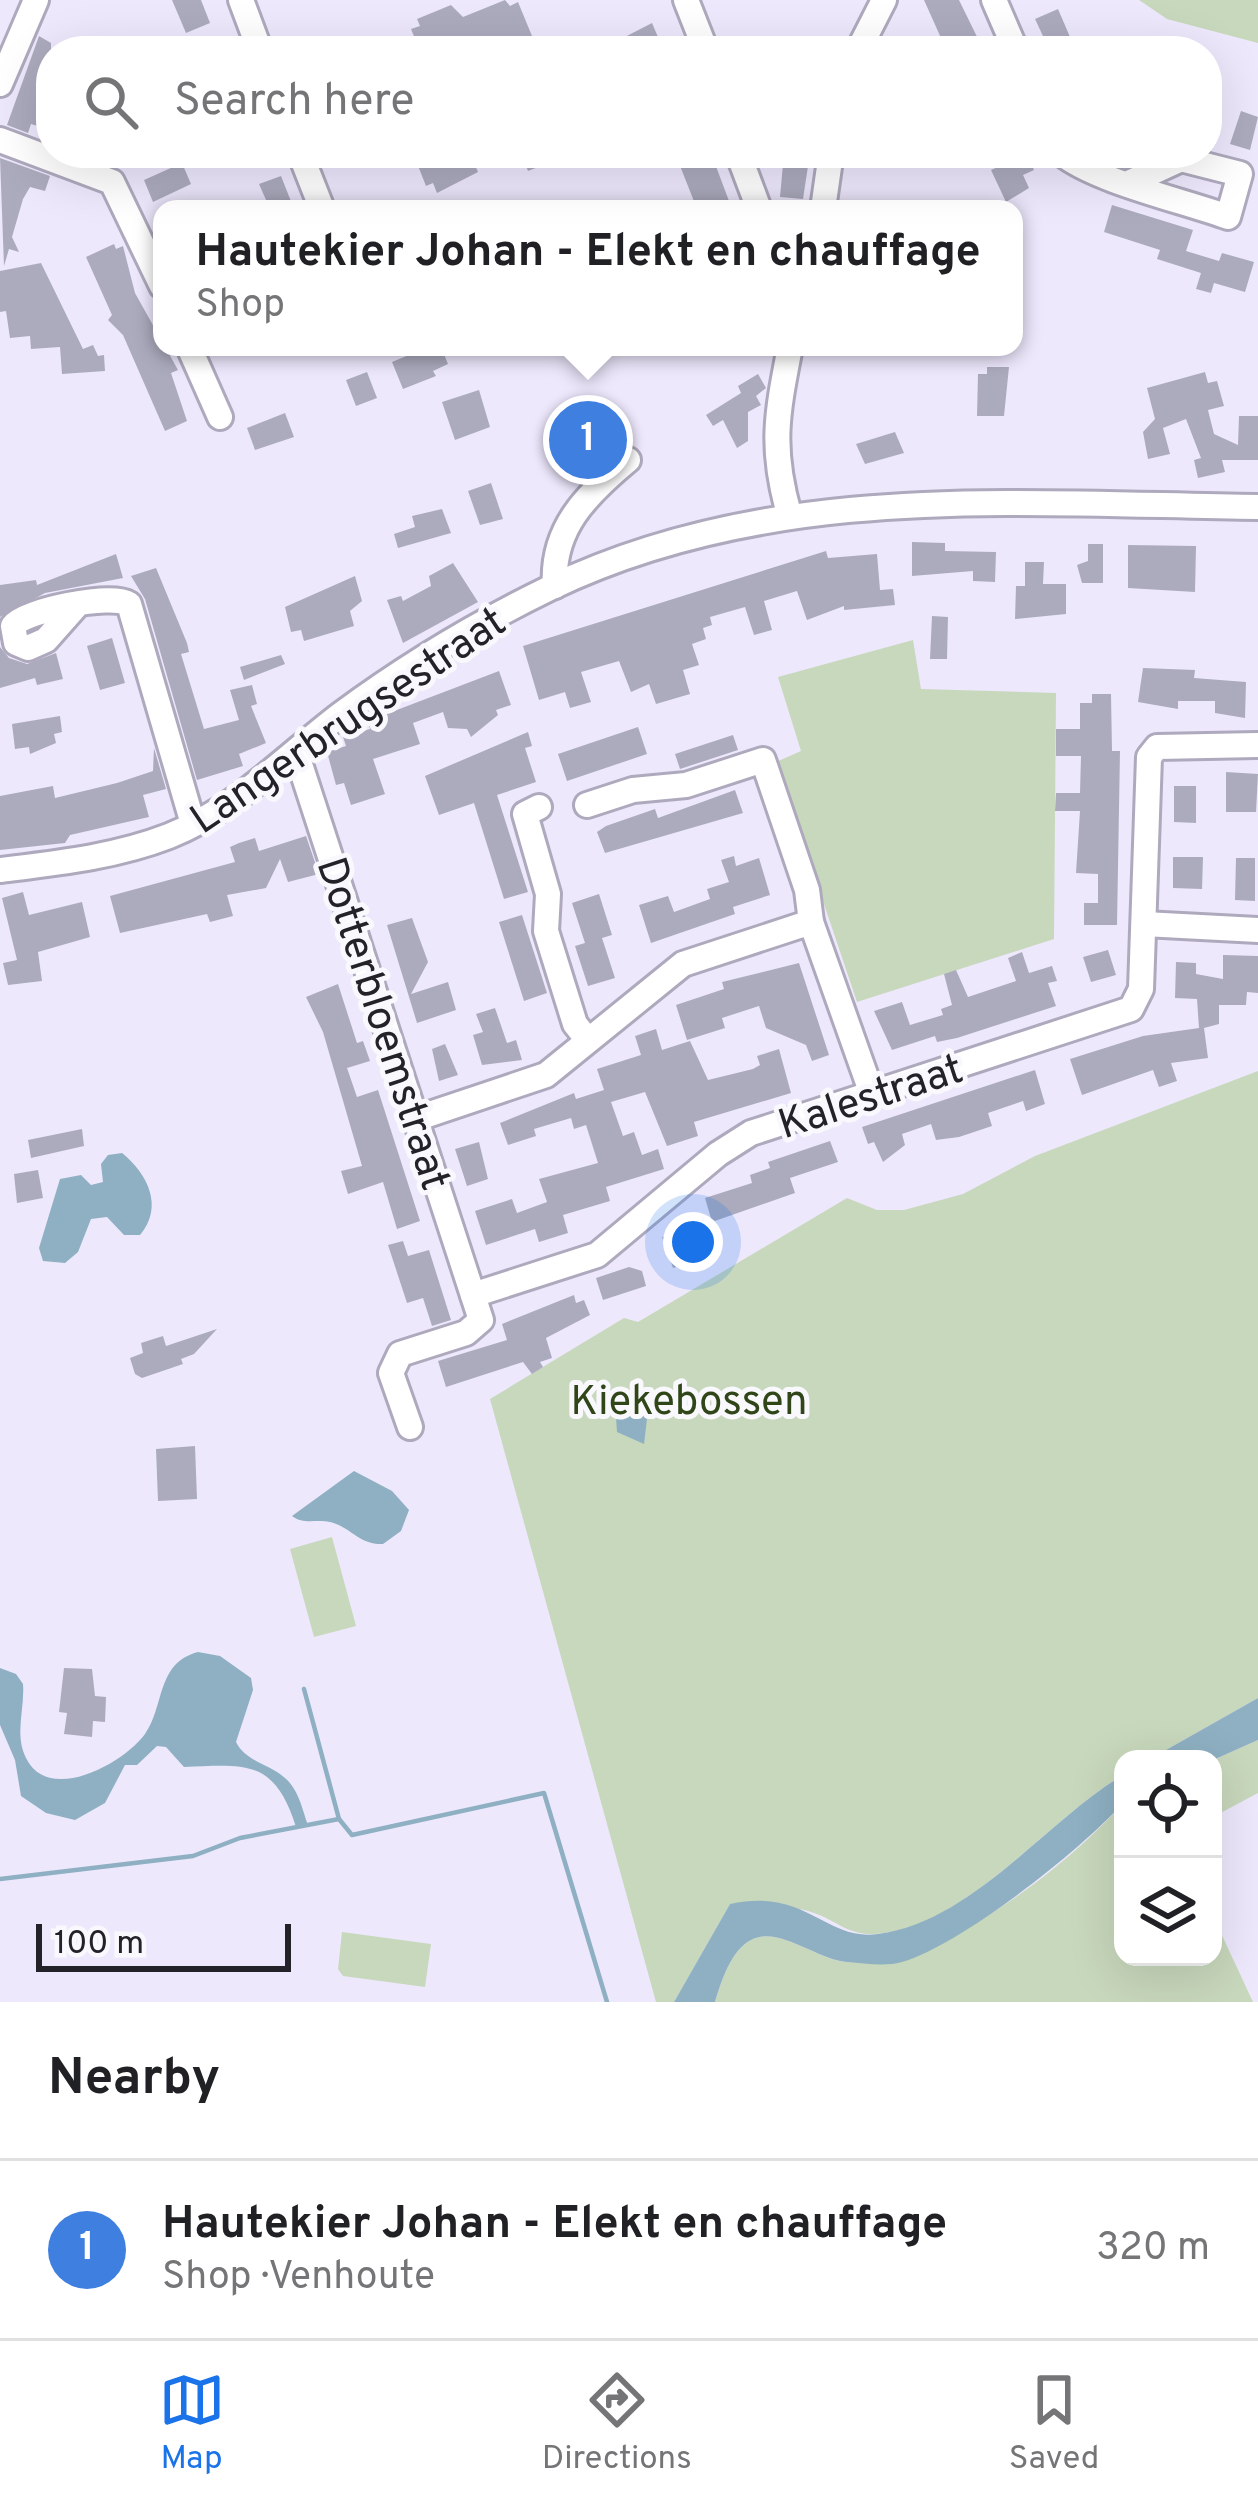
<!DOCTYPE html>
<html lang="en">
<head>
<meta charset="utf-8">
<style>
	body { margin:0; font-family:Overpass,sans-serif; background:#f2f2f2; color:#202124 }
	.controls { position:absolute; right:36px; bottom:36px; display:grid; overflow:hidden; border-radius:24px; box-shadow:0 12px 48px #0002 }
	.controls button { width:108px; height:108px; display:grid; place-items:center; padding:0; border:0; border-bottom:3px solid #e0e0e0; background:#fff; color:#202124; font:60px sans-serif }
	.scale { position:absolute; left:36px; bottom:30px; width:255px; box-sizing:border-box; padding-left:12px; border:6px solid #242229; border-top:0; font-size:33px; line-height:42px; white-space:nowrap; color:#242229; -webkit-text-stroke:9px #f9f8fd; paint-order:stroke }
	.you { position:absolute; left:693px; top:1242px; width:42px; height:42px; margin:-30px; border:9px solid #fff; border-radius:50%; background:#1a73e8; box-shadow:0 0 0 18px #1a73e833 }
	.badge { display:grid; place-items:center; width:78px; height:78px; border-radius:50%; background:#1a73e8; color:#fff; font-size:39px; font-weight:700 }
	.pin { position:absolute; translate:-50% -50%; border:6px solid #fff; box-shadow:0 3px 12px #0006 }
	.popup { position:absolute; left:153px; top:200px; width:870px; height:156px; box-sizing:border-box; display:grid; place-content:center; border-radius:24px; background:#fff; filter:drop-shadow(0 3px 9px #0005); font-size:39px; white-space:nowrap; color:#757577 }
	.popup b { font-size:45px; color:#202124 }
	.popup::after { content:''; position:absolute; left:50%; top:100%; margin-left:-24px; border:24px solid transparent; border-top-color:#fff }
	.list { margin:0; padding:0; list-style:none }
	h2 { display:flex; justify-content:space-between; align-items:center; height:156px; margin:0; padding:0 48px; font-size:51px }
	h2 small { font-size:39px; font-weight:400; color:#757577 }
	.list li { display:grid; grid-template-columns:78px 1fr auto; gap:36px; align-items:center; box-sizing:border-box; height:180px; padding:0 48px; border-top:3px solid #e0e0e0 }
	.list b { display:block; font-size:45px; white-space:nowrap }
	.list p { margin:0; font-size:39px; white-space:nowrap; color:#757577 }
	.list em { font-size:39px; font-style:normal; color:#757577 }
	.icon { flex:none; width:66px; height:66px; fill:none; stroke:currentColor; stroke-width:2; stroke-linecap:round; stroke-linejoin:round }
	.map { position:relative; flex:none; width:1258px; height:2002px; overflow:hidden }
	.search { position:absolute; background:#fff; box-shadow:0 12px 48px #0002; left:36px; right:36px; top:36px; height:132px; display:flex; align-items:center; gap:30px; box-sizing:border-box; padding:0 42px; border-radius:48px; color:#757577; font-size:45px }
	.sheet { height:336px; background:#fff }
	nav { display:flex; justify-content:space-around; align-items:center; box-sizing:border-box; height:168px; border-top:3px solid #e0e0e0; background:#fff; font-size:33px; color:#757577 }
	nav a { display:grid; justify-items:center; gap:6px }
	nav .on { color:#1a73e8 }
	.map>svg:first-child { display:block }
	.green { fill:#c8d8bc }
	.water { fill:#8eb0c2 }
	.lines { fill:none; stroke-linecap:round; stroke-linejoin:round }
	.stream { stroke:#8eb0c2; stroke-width:4.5 }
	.building { fill:#acabbe }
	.minor-casing { stroke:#afa9bd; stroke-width:30 }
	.minor { stroke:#fff; stroke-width:24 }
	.labels { text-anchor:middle; stroke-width:10; stroke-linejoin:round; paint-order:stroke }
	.street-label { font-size:42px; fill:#242229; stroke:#f9f8fd }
	.park-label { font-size:42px; fill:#304619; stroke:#f9f8fd }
</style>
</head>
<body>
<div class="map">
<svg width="1258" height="2002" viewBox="0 0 1258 2002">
	<rect width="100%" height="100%" fill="#eee8fd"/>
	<g class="green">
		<path d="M 1139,0 L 1258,0 L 1258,43 L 1167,19 Z"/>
		<path d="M 913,640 L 921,689 L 1056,693 L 1054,939 L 857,1002 L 776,762 L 801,751 L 778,677 Z"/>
		<path d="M 1258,1071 L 1258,1698 L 1150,1759 L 1123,1759 L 1123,1775 C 1049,1818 965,1929 874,1934 C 848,1935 837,1921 814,1913 C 790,1904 756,1907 730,1904 L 674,2002 L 656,2002 L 490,1399 L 624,1318 L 638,1322 L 847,1198 L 877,1210 L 904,1210 L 963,1194 L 1035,1156 Z"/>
		<path d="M 332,1537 L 356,1626 L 314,1637 L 290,1549 Z"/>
		<path d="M 1258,1740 L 1258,1793 L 1213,1817 L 1213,1760 Z"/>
		<path d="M 1123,1803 L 1123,1957 L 1213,1957 L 1213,1916 L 1253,2002 L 715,2002 C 721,1982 731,1950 751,1940 C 778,1925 819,1961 846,1962 C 937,1968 1064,1870 1123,1803 Z"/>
		<path d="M 342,1932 L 431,1944 L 425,1987 L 343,1976 L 338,1969 Z"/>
	</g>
	<g class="water">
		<path d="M 122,1153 C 148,1174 164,1207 140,1235 L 124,1235 L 107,1217 L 91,1219 L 78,1252 L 65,1263 L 43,1261 L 39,1248 L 60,1179 L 81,1175 L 91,1185 L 103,1182 L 101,1164 L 108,1155 Z"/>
		<path d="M 626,1401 L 647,1419 L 644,1444 L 617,1432 L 615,1403 Z"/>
		<path d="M 354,1471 L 392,1491 L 409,1510 L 401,1531 L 383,1544 C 359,1545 351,1527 330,1522 C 315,1519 304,1525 292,1516 Z"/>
		<path d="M 198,1652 L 220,1656 L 251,1678 L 253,1690 L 236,1742 C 246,1762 270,1764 285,1778 C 299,1790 302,1809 308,1825 L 296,1827 C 275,1760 247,1764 184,1767 L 166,1747 L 157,1746 L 137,1765 L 125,1765 L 105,1803 L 75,1820 L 46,1813 L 21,1796 L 15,1760 L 0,1725 L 0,1668 L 16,1674 L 23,1684 C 25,1709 14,1734 26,1758 C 49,1805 124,1763 145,1734 C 165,1706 156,1663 198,1652 Z"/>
		<path d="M 1258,1698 L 1258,1740 L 1213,1760 L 1150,1759 Z"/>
		<path d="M 1123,1775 L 1123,1803 C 1080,1851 962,1944 902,1962 C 884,1967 864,1963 847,1962 C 819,1961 778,1925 751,1940 C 731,1950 721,1982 715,2002 L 674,2002 L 730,1904 C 807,1887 824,1941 878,1934 C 972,1922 1047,1820 1123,1775 Z"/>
	</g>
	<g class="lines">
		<g class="stream">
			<path d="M 304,1689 L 339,1819 L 352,1835 L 544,1793 L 607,2002"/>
			<path d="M 0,1879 L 193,1856 L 240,1838 L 339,1819"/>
		</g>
	</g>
	<g class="building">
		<path d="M 172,0 L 201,0 L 210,23 L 186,33 Z"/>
		<path d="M 505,0 L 510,6 L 518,2 L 532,36 L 525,39 L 528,48 L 420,51 L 411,29 L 420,26 L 417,19 L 451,5 L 463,17 Z"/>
		<path d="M 924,0 L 959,0 L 984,51 L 911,51 L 941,38 Z"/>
		<path d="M 1058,9 L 1076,51 L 1050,51 L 1035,19 Z"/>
		<path d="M 652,23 L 664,51 L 623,51 L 619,40 Z"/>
		<path d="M 39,36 L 51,43 L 51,130 L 31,124 L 28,133 L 7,125 Z"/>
		<path d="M 1241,111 L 1258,117 L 1250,150 L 1230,144 Z"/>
		<path d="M 413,153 L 470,153 L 478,172 L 437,193 L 433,183 L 426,186 Z"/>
		<path d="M 521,153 L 571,153 L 571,154 L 528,171 Z"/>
		<path d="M 675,153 L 711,153 L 732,209 L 697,209 Z"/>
		<path d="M 784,153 L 810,153 L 803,199 L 780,197 Z"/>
		<path d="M 1027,154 L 1034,170 L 1023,175 L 1029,188 L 1006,202 L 991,170 Z"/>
		<path d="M 0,158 L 50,176 L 45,191 L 30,187 L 23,199 L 12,237 L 19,252 L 9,249 L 4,266 Z"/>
		<path d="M 182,163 L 191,184 L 153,202 L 144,180 Z"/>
		<path d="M 281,176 L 294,209 L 270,209 L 259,184 Z"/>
		<path d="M 1112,205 L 1193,230 L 1186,251 L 1219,261 L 1222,253 L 1254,262 L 1245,292 L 1214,283 L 1211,293 L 1196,289 L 1201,273 L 1157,259 L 1160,250 L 1104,232 Z"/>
		<path d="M 114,244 L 116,249 L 123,246 L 135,293 L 178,370 L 171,373 L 187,421 L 165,431 L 123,335 L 108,320 L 112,315 L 86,257 Z"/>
		<path d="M 41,263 L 83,349 L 93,345 L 98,356 L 104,355 L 105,371 L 62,374 L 60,347 L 31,349 L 30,336 L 10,338 L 6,311 L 0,312 L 0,271 Z"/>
		<path d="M 428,347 L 441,347 L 448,364 L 433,371 L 436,376 L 403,389 L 392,362 Z"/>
		<path d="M 987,367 L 1009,367 L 1004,416 L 977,416 L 978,374 L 987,374 Z"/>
		<path d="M 367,372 L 377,398 L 356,406 L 346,380 Z"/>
		<path d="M 1205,372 L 1208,383 L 1217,381 L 1224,406 L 1208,410 L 1214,434 L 1238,445 L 1239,416 L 1258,416 L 1258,460 L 1222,460 L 1225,472 L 1198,478 L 1194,460 L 1201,458 L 1186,419 L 1163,428 L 1170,454 L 1148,459 L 1143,432 L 1155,419 L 1147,388 Z"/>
		<path d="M 758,374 L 766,388 L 756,396 L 761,405 L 748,412 L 748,441 L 737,448 L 723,420 L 713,426 L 706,415 L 741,393 L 738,386 Z"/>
		<path d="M 479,390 L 490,427 L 455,440 L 442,402 Z"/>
		<path d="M 285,413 L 294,437 L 255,450 L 247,428 Z"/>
		<path d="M 895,432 L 904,453 L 865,464 L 856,444 Z"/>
		<path d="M 491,483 L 503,519 L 480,525 L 468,491 Z"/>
		<path d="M 442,509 L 451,533 L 398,548 L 394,534 L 415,527 L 412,516 Z"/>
		<path d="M 912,542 L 945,543 L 945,551 L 996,552 L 995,582 L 973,581 L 973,571 L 912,576 Z"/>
		<path d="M 1088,544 L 1103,544 L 1103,583 L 1082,583 L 1077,565 L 1088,561 Z"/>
		<path d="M 1128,545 L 1196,546 L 1195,592 L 1128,588 Z"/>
		<path d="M 826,551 L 828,558 L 877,554 L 880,590 L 893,589 L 895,605 L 844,610 L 844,606 L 807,620 L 797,591 L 764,601 L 772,630 L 754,635 L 745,607 L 710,617 L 712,625 L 703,628 L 706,639 L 692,644 L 699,665 L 683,670 L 690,694 L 656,704 L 649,684 L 631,692 L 619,661 L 581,672 L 591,702 L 570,708 L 565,692 L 539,700 L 523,646 Z"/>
		<path d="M 116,554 L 123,578 L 45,593 L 0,617 L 0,585 L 36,580 L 37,585 Z"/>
		<path d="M 1025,562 L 1044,562 L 1043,584 L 1066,584 L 1066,614 L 1015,619 L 1016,586 L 1025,586 Z"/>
		<path d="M 453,563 L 478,602 L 403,643 L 387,600 L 401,596 L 403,601 L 431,586 L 429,576 Z"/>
		<path d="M 156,568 L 187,643 L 189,652 L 181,654 L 204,729 L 239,720 L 230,690 L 252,685 L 257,704 L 251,706 L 266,743 L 239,754 L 243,766 L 197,780 L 145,599 L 131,576 Z"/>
		<path d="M 355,576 L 362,601 L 350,611 L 354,626 L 304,641 L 301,630 L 291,632 L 285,607 Z"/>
		<path d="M 932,616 L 948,617 L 947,659 L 930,659 Z"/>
		<path d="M 112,638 L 125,683 L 100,690 L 87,646 Z"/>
		<path d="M 0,647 L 9,658 L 27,664 L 56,653 L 63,679 L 37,685 L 35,678 L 0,688 Z"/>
		<path d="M 281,655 L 285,664 L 244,680 L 240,667 Z"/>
		<path d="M 1143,668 L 1195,670 L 1194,678 L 1246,682 L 1245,718 L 1215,713 L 1215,701 L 1178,701 L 1178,709 L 1138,702 Z"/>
		<path d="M 499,671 L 511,705 L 496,710 L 498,715 L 471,737 L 467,729 L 448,728 L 443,712 L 413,723 L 420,744 L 373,759 L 385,794 L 351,805 L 344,783 L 336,785 L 327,752 L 346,746 L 343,737 L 370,729 L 368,721 Z"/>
		<path d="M 1092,694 L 1111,694 L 1112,751 L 1120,751 L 1117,925 L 1084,925 L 1084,903 L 1098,903 L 1098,874 L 1076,873 L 1080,811 L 1055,811 L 1056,793 L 1080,793 L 1081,756 L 1056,756 L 1056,729 L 1080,729 L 1080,703 L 1092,703 Z"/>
		<path d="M 60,716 L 62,732 L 54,734 L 56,743 L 30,754 L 29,747 L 15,749 L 12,724 Z"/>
		<path d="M 638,727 L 647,754 L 567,781 L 558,754 Z"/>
		<path d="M 528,732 L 532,746 L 525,748 L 536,782 L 497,795 L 528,892 L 504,899 L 474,803 L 439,815 L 425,776 Z"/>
		<path d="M 733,735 L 738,750 L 680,769 L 675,754 Z"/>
		<path d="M 154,748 L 166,789 L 143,795 L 149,817 L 70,835 L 65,843 L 0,850 L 0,796 L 53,786 L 55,798 L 117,783 L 153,771 Z"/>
		<path d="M 1226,772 L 1258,774 L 1256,812 L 1226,812 Z"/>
		<path d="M 1174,786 L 1196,786 L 1196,823 L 1174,822 Z"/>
		<path d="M 735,790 L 743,813 L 605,853 L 597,832 L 606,826 L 655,809 L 658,818 Z"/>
		<path d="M 306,836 L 319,874 L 288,882 L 280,859 L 266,888 L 227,895 L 233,916 L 210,922 L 207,914 L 120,933 L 110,896 L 235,862 L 230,847 L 239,843 L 255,838 L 259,851 Z"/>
		<path d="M 734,856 L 736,866 L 759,858 L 770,895 L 733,907 L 735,914 L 651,943 L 639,905 L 668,896 L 674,912 L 710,899 L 707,889 L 729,882 L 721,860 Z"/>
		<path d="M 1173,857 L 1203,857 L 1202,889 L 1173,888 Z"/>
		<path d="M 1236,858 L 1255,858 L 1255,901 L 1235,900 Z"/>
		<path d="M 23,892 L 29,915 L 82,902 L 90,937 L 38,952 L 42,981 L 8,985 L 3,963 L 17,960 L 2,898 Z"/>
		<path d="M 599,894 L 612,935 L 602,938 L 615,978 L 588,986 L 575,946 L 585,943 L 572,903 Z"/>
		<path d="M 522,915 L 547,993 L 524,1001 L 499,922 Z"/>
		<path d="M 412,918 L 428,962 L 411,994 L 448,982 L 456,1010 L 417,1023 L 387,925 Z"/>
		<path d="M 1108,950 L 1116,975 L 1091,982 L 1083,957 Z"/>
		<path d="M 1022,952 L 1029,973 L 1052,966 L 1057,981 L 1048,983 L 1056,1006 L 957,1038 L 937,1042 L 935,1036 L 892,1050 L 874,1011 L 902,1002 L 910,1025 L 943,1015 L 941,1009 L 952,1005 L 944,974 L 956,970 L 968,997 L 1016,981 L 1008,958 Z"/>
		<path d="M 1223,955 L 1258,956 L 1258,993 L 1247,992 L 1246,1005 L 1219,1005 L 1219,1024 L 1204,1028 L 1208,1058 L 1171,1063 L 1177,1081 L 1159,1087 L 1153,1070 L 1082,1095 L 1070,1059 L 1143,1036 L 1199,1028 L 1197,999 L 1175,998 L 1176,962 L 1196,963 L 1196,974 L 1223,979 Z"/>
		<path d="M 799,963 L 829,1055 L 812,1061 L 806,1045 L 766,1028 L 759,1006 L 722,1018 L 725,1028 L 687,1040 L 676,1005 L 724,989 L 722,982 Z"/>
		<path d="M 338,984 L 357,1043 L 363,1041 L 370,1061 L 347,1068 L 357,1097 L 378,1090 L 420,1221 L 397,1229 L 383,1182 L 348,1194 L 341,1171 L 362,1166 L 323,1032 L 306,997 Z"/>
		<path d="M 495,1008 L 507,1043 L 516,1040 L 522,1060 L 482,1065 L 473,1035 L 483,1032 L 476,1014 Z"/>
		<path d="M 656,1029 L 662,1050 L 690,1041 L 708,1080 L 753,1069 L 760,1065 L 757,1056 L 779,1049 L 791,1093 L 694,1122 L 698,1136 L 667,1146 L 645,1092 L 611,1102 L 623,1136 L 634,1132 L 642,1155 L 658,1149 L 664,1169 L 606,1187 L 610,1201 L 563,1215 L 568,1233 L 539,1242 L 535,1229 L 486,1245 L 475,1211 L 512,1199 L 517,1213 L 547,1202 L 539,1179 L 598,1163 L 586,1125 L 574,1129 L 571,1118 L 534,1129 L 536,1136 L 508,1145 L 500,1123 L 574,1093 L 576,1099 L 604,1090 L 597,1069 L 641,1055 L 635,1036 Z"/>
		<path d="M 445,1044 L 458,1075 L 439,1081 L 432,1049 Z"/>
		<path d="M 1035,1070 L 1045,1104 L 1026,1111 L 1023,1101 L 988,1113 L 992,1126 L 959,1137 L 936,1140 L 931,1124 L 902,1134 L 905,1145 L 883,1162 L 874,1142 L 868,1144 L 862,1127 Z"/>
		<path d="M 82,1129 L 84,1146 L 31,1158 L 28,1140 Z"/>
		<path d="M 830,1141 L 838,1162 L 790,1178 L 795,1193 L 712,1222 L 705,1198 L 752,1183 L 750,1175 L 770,1168 L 768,1162 Z"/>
		<path d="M 479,1142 L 488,1179 L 467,1186 L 455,1149 Z"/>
		<path d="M 38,1170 L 43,1198 L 17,1203 L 14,1174 Z"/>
		<path d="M 692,1225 L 700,1250 L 683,1256 L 686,1264 L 673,1268 L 662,1237 Z"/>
		<path d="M 403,1241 L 408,1256 L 429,1250 L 451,1320 L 432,1326 L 423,1298 L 407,1303 L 388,1245 Z"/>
		<path d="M 629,1267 L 642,1271 L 646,1286 L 603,1300 L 596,1278 Z"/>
		<path d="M 574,1295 L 576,1303 L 584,1300 L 590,1315 L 546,1338 L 552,1358 L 540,1362 L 543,1367 L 532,1374 L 523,1362 L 446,1387 L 438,1361 L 507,1340 L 502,1324 Z"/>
		<path d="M 217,1329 L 194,1354 L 181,1359 L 183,1364 L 142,1378 L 135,1374 L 130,1358 L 143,1353 L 141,1343 L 163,1336 L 166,1346 Z"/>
		<path d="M 195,1446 L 197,1499 L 158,1501 L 156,1449 Z"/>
		<path d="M 64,1668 L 92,1669 L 95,1696 L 106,1697 L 105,1722 L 93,1721 L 92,1737 L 64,1734 L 67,1713 L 59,1712 Z"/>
	</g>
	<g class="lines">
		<g class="minor-casing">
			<g id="minor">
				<path d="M 241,0 L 260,51"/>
				<path d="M 686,0 L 706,51"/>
				<path d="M 994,0 L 1016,51"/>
				<path d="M 858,51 L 884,0"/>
				<path d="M 0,84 L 36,0"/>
				<path d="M 0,140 L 112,182 L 162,286"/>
				<path d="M 300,153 L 322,209"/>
				<path d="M 738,153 L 759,209"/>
				<path d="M 1061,153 C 1095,181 1181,200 1228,217 L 1240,174 L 1181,159 L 1131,182"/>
				<path d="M 823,209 L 831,153"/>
				<path d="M 189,347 L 220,417"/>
				<path d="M 789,514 C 770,447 777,414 790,347"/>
				<path d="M 555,586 C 551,529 587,494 628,460"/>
				<path d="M 77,605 L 46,640 L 28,648 L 16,643 L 13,626 C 25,610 111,593 129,604 L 193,824"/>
				<path d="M 296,752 L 481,1320 L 466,1333 L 400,1354 L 391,1373 L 410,1427"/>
				<path d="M 587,805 L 633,790 L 686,785 L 763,760 L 807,890 L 811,922"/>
				<path d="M 539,807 L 525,814 L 548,894 L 546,931 L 575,1024 L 587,1039"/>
				<path d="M 0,870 C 57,863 115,857 169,836 C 235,810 285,757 340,715 C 406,666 476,624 550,588 C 772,481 1019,504 1258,507"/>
				<path d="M 1144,924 L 1258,930"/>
				<path d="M 415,1119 L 546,1075 L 683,964 L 811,922 L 872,1094"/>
				<path d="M 473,1295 L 597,1255 L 718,1154 L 751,1133 L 1131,1009 L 1141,989 L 1149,757 L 1157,747 L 1258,745"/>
			</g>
		</g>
		<use href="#minor" class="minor"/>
	</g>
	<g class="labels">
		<g class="street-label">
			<text transform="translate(347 719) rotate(-34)" y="15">Langerbrugsestraat</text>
			<text transform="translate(385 1023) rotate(72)" y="15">Dotterbloemstraat</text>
			<text transform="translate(870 1095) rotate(-18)" y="15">Kalestraat</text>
		</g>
		<g class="park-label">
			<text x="689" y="1414">Kiekebossen</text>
		</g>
	</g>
</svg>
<div class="controls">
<button><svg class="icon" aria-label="locate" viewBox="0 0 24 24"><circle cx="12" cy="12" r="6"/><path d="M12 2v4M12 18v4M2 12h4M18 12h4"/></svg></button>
<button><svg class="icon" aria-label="layers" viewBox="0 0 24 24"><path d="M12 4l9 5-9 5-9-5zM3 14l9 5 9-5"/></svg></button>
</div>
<div class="scale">100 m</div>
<div class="you"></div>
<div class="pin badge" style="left:588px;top:440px;background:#3f7fe0">1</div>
<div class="popup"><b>Hautekier Johan - Elekt en chauffage</b>Shop</div>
<div class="search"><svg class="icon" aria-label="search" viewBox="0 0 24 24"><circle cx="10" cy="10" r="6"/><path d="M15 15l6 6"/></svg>Search here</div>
</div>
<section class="sheet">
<h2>Nearby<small></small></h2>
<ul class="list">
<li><span class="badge" style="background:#3f7fe0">1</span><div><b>Hautekier Johan - Elekt en chauffage</b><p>Shop · Venhoute</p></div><em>320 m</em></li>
</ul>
</section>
<nav>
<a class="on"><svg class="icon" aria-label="map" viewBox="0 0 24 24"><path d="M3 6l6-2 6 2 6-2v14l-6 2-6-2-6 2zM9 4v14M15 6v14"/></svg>Map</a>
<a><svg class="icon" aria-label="directions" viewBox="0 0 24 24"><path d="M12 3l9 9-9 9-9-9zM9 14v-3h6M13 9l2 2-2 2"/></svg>Directions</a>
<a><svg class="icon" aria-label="saved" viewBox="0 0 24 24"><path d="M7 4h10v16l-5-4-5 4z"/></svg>Saved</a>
</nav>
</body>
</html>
